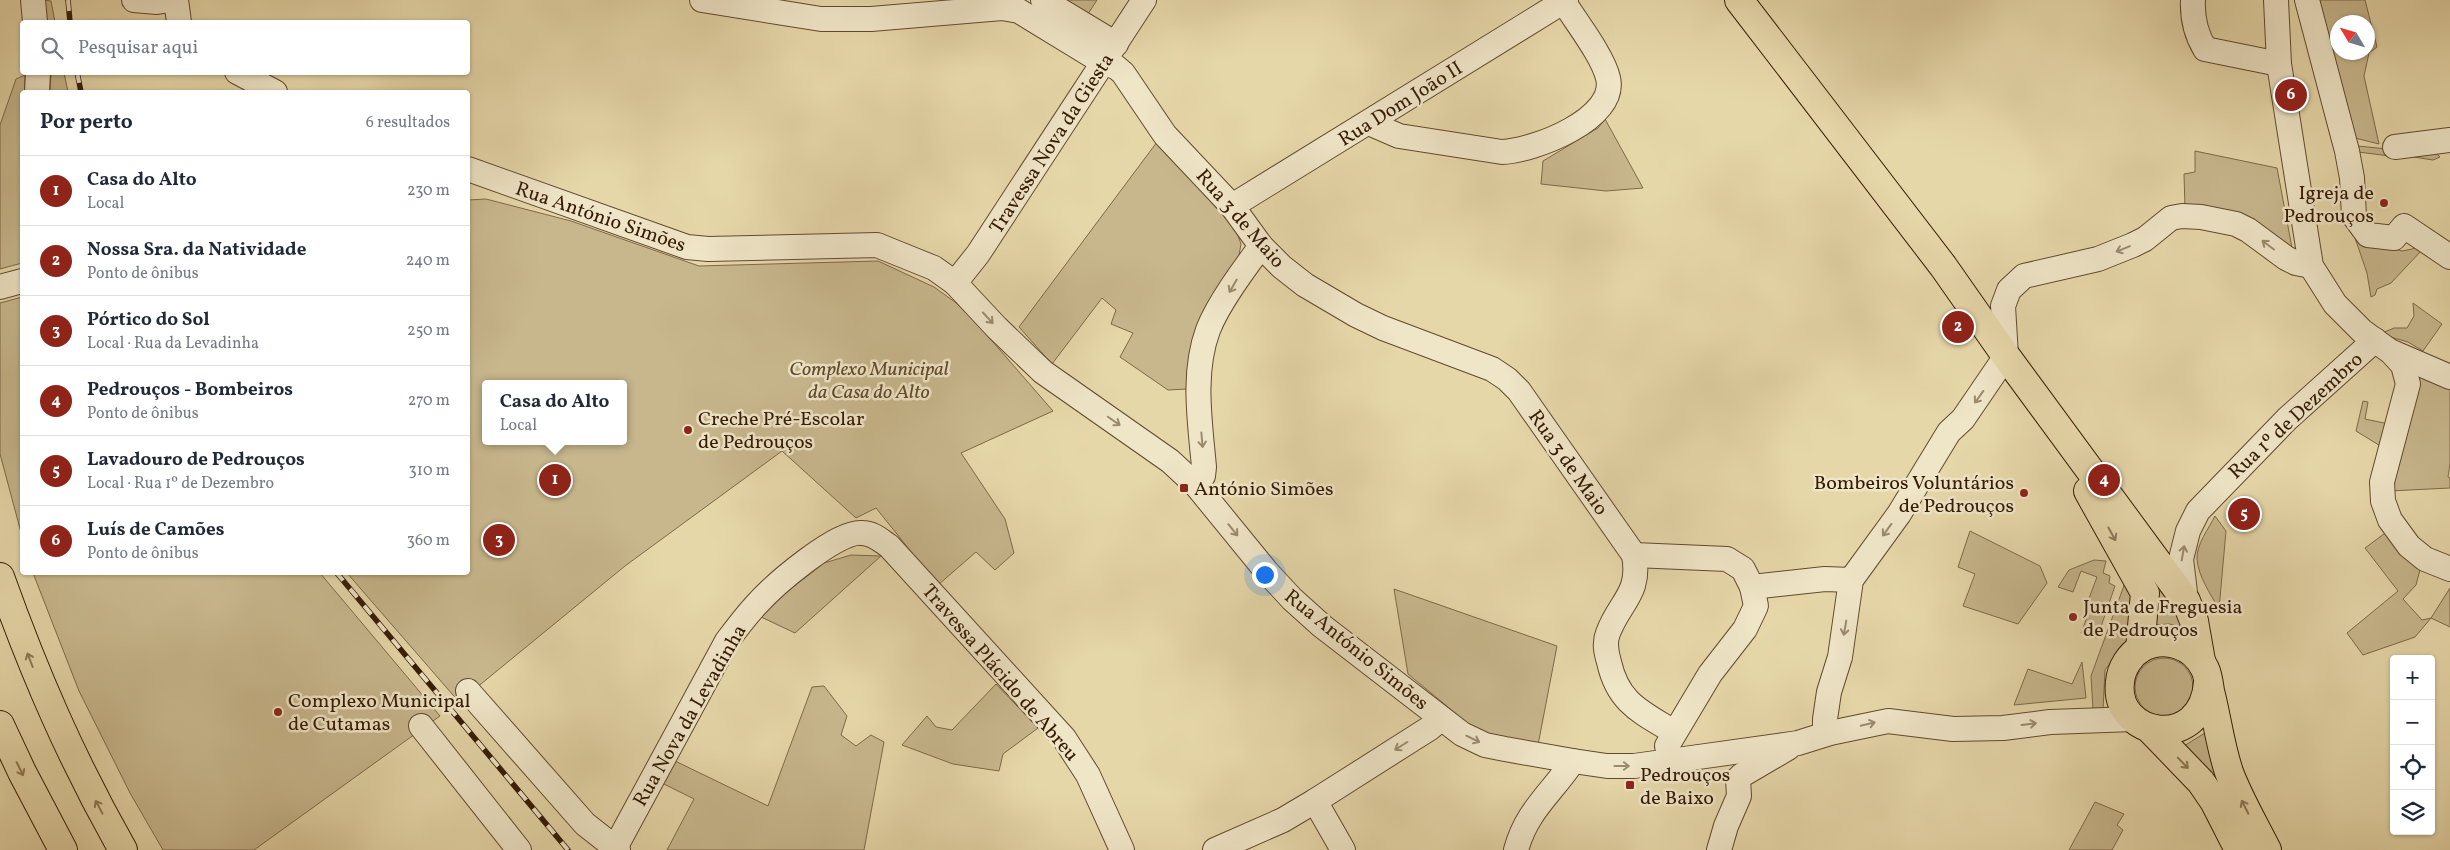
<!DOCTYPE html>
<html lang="pt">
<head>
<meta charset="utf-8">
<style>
	body { margin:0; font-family:Vollkorn,serif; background:#f6f6f7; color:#1f2937 }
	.controls { position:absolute; right:15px; bottom:15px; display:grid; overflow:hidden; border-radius:5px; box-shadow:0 1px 4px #0004 }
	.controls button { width:45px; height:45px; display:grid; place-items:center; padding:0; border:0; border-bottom:1px solid #e0e1e3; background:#fff; color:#1f2937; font:25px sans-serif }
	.compass { position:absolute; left:2330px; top:15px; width:45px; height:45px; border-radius:50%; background:#fff; box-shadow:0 1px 4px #0004; rotate:308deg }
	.you { position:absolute; left:1264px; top:574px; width:18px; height:18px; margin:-12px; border:4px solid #fff; border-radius:50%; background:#1a73e8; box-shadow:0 0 0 8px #1a73e833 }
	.badge { display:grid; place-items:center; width:32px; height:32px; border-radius:50%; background:#8f2418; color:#fff; font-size:16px; font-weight:700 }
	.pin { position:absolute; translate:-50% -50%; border:2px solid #fff; box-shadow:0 1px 5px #0006 }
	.popup { position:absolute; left:482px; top:380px; width:145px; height:65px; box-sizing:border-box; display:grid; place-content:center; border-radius:5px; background:#fff; filter:drop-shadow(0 1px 4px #0005); font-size:16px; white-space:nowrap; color:#747a83 }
	.popup b { font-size:19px; color:#1f2937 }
	.popup::after { content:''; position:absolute; left:50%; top:100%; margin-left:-10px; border:10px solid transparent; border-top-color:#fff }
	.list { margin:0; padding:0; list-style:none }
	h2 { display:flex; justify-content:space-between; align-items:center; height:65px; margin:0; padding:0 20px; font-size:21px }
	h2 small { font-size:16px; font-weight:400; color:#747a83 }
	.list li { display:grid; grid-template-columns:32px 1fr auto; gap:15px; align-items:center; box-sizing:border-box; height:70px; padding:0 20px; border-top:1px solid #e0e1e3 }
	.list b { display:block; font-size:19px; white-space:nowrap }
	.list p { margin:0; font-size:16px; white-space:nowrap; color:#747a83 }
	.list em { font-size:16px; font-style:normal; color:#747a83 }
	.icon { flex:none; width:28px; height:28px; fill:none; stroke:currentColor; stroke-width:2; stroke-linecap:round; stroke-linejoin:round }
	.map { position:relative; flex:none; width:2450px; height:850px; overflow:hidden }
	.search { position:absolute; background:#fff; box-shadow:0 1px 4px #0004; left:20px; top:20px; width:450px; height:55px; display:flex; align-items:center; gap:12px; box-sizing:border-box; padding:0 18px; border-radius:5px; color:#747a83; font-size:19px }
	.panel { position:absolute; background:#fff; box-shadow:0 1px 4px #0004; left:20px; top:90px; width:450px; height:485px; border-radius:5px }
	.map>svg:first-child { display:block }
	.green { fill:#c8b78d; stroke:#7e6949; fill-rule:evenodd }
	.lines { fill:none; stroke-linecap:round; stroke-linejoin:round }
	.minor-casing { stroke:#614a2e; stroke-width:26 }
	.major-casing { stroke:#351b05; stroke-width:30 }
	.highway-casing { stroke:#351b05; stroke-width:30 }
	.minor { stroke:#efe5c7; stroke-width:24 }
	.major { stroke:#e6d7a9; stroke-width:28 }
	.highway { stroke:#e6d7a9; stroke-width:28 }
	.rail-casing { stroke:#351b05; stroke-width:5.5 }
	.rail { stroke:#efe5c7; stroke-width:4; stroke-dasharray:11; stroke-linecap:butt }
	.oneway { stroke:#9b8a70 }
	.oneway2 { stroke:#8e7957 }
	.poi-dot { fill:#8f2418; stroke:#efe5c7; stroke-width:2 }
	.labels { text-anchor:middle; stroke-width:5; stroke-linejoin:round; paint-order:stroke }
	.street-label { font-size:20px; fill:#351b05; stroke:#efe5c7 }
	.poi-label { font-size:20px; fill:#351b05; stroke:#efe5c7; text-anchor:start }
	.park-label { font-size:20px; font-style:italic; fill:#614a2e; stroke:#efe5c7 }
</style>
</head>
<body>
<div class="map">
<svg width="2450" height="850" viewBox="0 0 2450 850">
	<rect width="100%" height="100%" fill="#e6d7a9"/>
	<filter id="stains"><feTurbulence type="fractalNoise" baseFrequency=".004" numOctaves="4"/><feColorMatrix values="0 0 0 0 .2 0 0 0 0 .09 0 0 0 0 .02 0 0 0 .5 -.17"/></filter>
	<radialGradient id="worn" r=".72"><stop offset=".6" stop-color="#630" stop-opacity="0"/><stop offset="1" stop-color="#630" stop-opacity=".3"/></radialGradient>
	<g class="green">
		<path d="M 43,0 L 51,1 L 55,22 L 46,22 Z"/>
		<path d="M 1065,0 L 1097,0 L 1088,14 Z"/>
		<path d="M 2317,0 L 2365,0 L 2377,47 L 2369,53 L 2364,76 L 2379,144 L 2351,137 ZM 2338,22 L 2368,22 L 2368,52 L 2338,52 Z"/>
		<path d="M 51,73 L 64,73 L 68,92 L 50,92 Z"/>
		<path d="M 25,75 L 21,202 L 22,263 L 0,269 L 0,125 L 16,79 Z"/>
		<path d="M 1605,119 L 1643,188 L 1606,191 L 1541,184 L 1543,161 L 1598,128 Z"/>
		<path d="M 1157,142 L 1236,230 L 1241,244 L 1239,255 L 1188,389 L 1168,390 L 1120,357 L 1133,333 L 1111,324 L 1116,310 L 1102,298 L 1052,364 L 1019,327 Z"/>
		<path d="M 2348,145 L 2437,154 L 2440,157 L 2433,160 L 2401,155 L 2398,157 L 2350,151 Z"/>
		<path d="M 2195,151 L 2277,168 L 2293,253 L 2185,209 L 2184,174 L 2195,172 Z"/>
		<path d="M 486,199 L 571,221 L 699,266 L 878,261 L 934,287 L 955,302 L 973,319 L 1053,411 L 961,453 L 1005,519 L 1014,553 L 995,570 L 976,552 L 938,585 L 876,508 L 856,518 L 782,451 L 625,566 L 459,702 L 347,573 L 468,572 L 468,200 ZM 486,384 L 624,384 L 624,441 L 486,441 Z"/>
		<path d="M 2355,238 L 2402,251 L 2417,248 L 2422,250 L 2391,283 L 2377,289 L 2375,295 L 2371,297 L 2367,273 Z"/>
		<path d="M 22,297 L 22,536 L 0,454 L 0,303 Z"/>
		<path d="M 2413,303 L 2442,324 L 2423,351 L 2408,342 L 2380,334 L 2394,328 L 2407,328 L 2414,316 Z"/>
		<path d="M 2418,375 L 2450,386 L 2450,464 L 2448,477 L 2450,478 L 2450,488 L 2389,491 Z"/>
		<path d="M 2363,401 L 2368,402 L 2365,419 L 2389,424 L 2382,447 L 2356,431 Z"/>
		<path d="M 2215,516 L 2226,531 L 2219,609 C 2211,595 2198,576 2197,559 C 2196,545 2209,528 2215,516 Z"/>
		<path d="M 1970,531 L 2040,566 L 2047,583 L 2018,624 L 1963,606 L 1975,574 L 1958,567 Z"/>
		<path d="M 2388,531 L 2421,566 L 2416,585 L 2403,599 L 2422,620 L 2431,618 L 2450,588 L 2450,627 L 2431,618 L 2415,637 L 2363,655 L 2347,633 L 2398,591 L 2365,548 Z"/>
		<path d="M 851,555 L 881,556 L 795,633 L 759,616 L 772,603 L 824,563 Z"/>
		<path d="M 2094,560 L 2106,561 L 2103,573 L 2110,576 L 2109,583 L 2115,586 L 2097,638 L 2081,633 L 2092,604 L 2088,601 L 2097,577 L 2081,571 L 2073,592 L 2058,587 L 2069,570 Z"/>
		<path d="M 2139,560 L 2165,590 L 2185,627 L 2169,624 L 2152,625 Z"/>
		<path d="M 33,573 L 320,573 L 440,716 L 254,850 L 163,850 L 130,793 L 79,691 Z"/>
		<path d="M 2126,580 L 2134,595 L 2131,626 L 2125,644 L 2105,670 L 2103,710 L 2093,709 L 2091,676 Z"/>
		<path d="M 1394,589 L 1557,646 L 1538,745 L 1477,731 L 1408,674 Z"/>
		<circle cx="2164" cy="687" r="29"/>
		<path d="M 2082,662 L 2086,698 L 2014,705 L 2028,669 L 2072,684 Z"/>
		<path d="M 996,684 L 1038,728 L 1003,754 L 999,771 L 953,764 L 902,745 L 927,716 L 936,727 L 952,730 Z"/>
		<path d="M 824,686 L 847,716 L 841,735 L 856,746 L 871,735 L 884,742 L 864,850 L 667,850 L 694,799 L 662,783 L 673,760 L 768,806 L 812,687 Z"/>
		<path d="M 2208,731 L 2257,850 L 2184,746 Z"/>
		<path d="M 2095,802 L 2124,814 L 2117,825 L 2123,830 L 2112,850 L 2069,850 Z"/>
	</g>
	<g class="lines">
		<g class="minor-casing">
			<g id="minor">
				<path d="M 33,0 L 35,22"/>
				<path d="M 134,0 L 157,2 L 169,0"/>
				<path d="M 176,0 L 179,22"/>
				<path d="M 702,0 L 821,19 L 871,19 L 1002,8 L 1019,11 L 1104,63 L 1116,67 L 1123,73 L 1165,135 L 1232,206 L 1261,246 L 1282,267 L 1305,285 L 1356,315 L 1383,328 L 1492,369 L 1507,379 L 1519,391 L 1634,555 C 1641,594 1620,601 1608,633 C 1604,643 1606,652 1609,662 C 1618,703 1641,712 1674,732"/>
				<path d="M 1043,0 L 1116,44"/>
				<path d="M 2193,0 C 2192,18 2196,34 2205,49 L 2279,64"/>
				<path d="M 2276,0 L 2279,64 L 2311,266 L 2335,304 L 2362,331 L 2391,352 L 2403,365 L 2408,384 L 2382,482 L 2383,501 L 2390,520 L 2409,546 L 2425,559 L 2450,569"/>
				<path d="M 2307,0 L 2347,151 L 2352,178 L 2354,216 L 2368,235 L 2394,238 L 2404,226 L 2450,257"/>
				<path d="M 237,72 L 275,92"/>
				<path d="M 37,92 L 38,72"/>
				<path d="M 1369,123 L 1399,136 L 1502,152 C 1533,151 1618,119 1608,78 C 1603,56 1576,22 1564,2"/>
				<path d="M 2395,147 L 2450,140"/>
				<path d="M 468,169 L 687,247 L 708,249 L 877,245 L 934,268 L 955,283 L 997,328 L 1043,372 L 1170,461 L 1196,485 L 1267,572 L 1292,599 L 1322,626 L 1462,734 L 1485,745 L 1505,749 L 1573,761 L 1607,766 L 1634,766 L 1798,743 L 1830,733 L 1888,721 L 1953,729 L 2003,728 L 2050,722 L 2134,719"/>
				<path d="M 1232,206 L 1566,0"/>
				<path d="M 955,283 L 978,254 L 1144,0"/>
				<path d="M 0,287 L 22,281"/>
				<path d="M 2392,352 L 2450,377"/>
				<path d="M 1196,485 L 1203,476 L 1204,467 C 1200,422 1192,373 1208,330 C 1218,304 1244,269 1261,246"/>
				<path d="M 1634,555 L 1727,559 L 1743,569 L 1752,587 L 1756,606 L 1745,629 L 1710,674 L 1667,746"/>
				<path d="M 1752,587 L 1825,579 L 1851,580"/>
				<path d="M 2186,601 L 2181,559 L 2188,531 L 2198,511 L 2287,419 L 2375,340"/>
				<path d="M 468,691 L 585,824 L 618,850"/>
				<path d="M 421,726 L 519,850"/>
				<path d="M 1830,733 L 1825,727 L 1825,719 L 1829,692 L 1840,657 L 1851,580 L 1899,514 L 1949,432 L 1963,419 L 2006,356 L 2003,306 L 2009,290 L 2024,276 L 2098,259 L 2133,245 L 2145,239 L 2171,218 L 2182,216 L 2201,217 L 2236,224 L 2248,230 L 2286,258 L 2296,263 L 2311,266"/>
				<path d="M 1315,801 L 1343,850"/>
				<path d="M 615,848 L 727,641 C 736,629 745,617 756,605 C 773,586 837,530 862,533 C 873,533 880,540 889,546 L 1064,738 L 1088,775 L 1122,850"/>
				<path d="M 1215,850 L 1283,820 L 1315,801 L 1430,728 L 1441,719"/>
				<path d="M 1516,850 C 1527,810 1551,794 1573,761"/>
				<path d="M 1719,850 L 1726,826 L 1739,796 L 1738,779 L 1742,775 L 1788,748"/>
			</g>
		</g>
		<g class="major-casing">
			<g id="major">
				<path d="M 1739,0 L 1943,266 L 2006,356 L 2186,601 L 2194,621 L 2201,661"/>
				<path d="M 2088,491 L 2145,593 L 2140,649"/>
				<path d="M 2208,682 C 2203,753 2113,738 2120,682 C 2121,668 2130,655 2141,648 C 2165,635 2194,645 2205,669 C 2208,675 2209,684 2210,691 C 2217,718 2220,745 2229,772 C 2239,799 2254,824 2267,850"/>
				<path d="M 2149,728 L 2201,782 L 2214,801 L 2239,850"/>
			</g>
		</g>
		<g class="highway-casing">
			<g id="highway">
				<path d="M 0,577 C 35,675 72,760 123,850"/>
				<path d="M 0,725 L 22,772 L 63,850"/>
			</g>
		</g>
		<use href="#minor" class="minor"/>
		<use href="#major" class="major"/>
		<use href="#highway" class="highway"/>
		<g class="rail-casing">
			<g id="rail">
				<path d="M 68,0 L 70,22"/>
				<path d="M 77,72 L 81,92"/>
				<path d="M 336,572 L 568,850"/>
			</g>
		</g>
		<use href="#rail" class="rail"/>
	</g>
	<defs><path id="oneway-shaft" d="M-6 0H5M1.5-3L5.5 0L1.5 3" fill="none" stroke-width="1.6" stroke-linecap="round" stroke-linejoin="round" transform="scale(1.25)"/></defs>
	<g class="oneway">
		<use href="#oneway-shaft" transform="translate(2268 245) rotate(-143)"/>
		<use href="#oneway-shaft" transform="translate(2123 249) rotate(158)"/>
		<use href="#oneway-shaft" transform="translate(1233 286) rotate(120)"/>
		<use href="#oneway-shaft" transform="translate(988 318) rotate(47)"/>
		<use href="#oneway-shaft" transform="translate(1979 397) rotate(126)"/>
		<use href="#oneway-shaft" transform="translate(1114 421) rotate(35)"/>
		<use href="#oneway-shaft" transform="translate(1202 440) rotate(85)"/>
		<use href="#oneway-shaft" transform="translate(1233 530) rotate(51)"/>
		<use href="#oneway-shaft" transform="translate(1887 530) rotate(126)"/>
		<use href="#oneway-shaft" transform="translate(2183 553) rotate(-80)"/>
		<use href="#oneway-shaft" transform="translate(1845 628) rotate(100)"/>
		<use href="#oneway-shaft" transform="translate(1868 724) rotate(-13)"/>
		<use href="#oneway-shaft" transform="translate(2029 724) rotate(-7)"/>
		<use href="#oneway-shaft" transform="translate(1473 739) rotate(26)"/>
		<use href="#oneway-shaft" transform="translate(1401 746) rotate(148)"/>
		<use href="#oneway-shaft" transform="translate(1622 766)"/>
	</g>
	<g class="oneway2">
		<use href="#oneway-shaft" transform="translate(2112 534) rotate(61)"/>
		<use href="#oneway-shaft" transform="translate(30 660) rotate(-111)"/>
		<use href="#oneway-shaft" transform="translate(2183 763) rotate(46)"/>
		<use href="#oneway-shaft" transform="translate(20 769) rotate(64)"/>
		<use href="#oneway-shaft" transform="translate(99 807) rotate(-118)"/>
		<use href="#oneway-shaft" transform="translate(2245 807) rotate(-117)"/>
	</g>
	<g class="poi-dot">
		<circle cx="2384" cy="203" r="5"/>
		<circle cx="688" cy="430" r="5"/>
		<rect x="1179" y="483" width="10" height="10" rx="2.5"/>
		<circle cx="2024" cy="493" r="5"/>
		<circle cx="2073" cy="617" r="5"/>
		<circle cx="278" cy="712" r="5"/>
		<rect x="1625" y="780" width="10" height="10" rx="2.5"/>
	</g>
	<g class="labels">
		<g class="street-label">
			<text transform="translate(1400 103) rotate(-32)" y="7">Rua Dom João II</text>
			<text transform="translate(1051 143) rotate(-57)" y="7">Travessa Nova da Giesta</text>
			<text transform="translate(601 216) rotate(19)" y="7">Rua António Simões</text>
			<text transform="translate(1241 218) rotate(49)" y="7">Rua 3 de Maio</text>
			<text transform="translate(2295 415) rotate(-43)" y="7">Rua 1º de Dezembro</text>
			<text transform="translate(1569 462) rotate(55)" y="7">Rua 3 de Maio</text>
			<text transform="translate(1357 649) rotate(39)" y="7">Rua António Simões</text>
			<text transform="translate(1001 672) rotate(49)" y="7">Travessa Plácido de Abreu</text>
			<text transform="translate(689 715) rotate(-60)" y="7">Rua Nova da Levadinha</text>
		</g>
		<g class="poi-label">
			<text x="2374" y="199" text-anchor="end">Igreja de<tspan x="2374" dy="23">Pedrouços</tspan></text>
			<text x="698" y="425">Creche Pré-Escolar<tspan x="698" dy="23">de Pedrouços</tspan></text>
			<text x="2014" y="489" text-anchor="end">Bombeiros Voluntários<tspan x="2014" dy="23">de Pedrouços</tspan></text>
			<text x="1194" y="495">António Simões</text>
			<text x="2083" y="613">Junta de Freguesia<tspan x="2083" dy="23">de Pedrouços</tspan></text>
			<text x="288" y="707">Complexo Municipal<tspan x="288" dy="23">de Cutamas</tspan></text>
			<text x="1640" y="781">Pedrouços<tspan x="1640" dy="23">de Baixo</tspan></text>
		</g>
		<g class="park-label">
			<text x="869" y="375">Complexo Municipal<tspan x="869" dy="23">da Casa do Alto</tspan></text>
		</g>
	</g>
	<rect width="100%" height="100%" filter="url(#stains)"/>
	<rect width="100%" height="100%" fill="url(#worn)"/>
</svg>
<div class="controls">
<button>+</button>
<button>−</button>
<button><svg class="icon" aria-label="locate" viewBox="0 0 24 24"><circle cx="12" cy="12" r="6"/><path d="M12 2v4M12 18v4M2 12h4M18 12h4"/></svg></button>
<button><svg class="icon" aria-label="layers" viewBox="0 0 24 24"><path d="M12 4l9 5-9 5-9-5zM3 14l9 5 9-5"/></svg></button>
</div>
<svg class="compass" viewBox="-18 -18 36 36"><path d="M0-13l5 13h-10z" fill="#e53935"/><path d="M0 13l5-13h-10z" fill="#747a83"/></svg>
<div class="you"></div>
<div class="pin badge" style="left:555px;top:480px">1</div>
<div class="popup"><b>Casa do Alto</b>Local</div>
<div class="pin badge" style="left:1958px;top:327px">2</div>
<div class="pin badge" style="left:499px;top:540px">3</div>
<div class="pin badge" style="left:2104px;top:480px">4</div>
<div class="pin badge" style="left:2244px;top:514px">5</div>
<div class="pin badge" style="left:2291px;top:95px">6</div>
<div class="search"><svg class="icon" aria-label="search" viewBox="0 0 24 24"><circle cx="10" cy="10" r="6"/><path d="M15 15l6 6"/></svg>Pesquisar aqui</div>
<section class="panel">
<h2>Por perto<small>6 resultados</small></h2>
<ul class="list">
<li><span class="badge">1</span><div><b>Casa do Alto</b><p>Local</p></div><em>230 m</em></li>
<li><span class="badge">2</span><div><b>Nossa Sra. da Natividade</b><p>Ponto de ônibus</p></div><em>240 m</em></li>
<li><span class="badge">3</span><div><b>Pórtico do Sol</b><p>Local · Rua da Levadinha</p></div><em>250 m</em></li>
<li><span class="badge">4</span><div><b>Pedrouços - Bombeiros</b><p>Ponto de ônibus</p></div><em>270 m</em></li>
<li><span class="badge">5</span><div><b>Lavadouro de Pedrouços</b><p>Local · Rua 1º de Dezembro</p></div><em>310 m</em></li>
<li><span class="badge">6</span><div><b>Luís de Camões</b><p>Ponto de ônibus</p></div><em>360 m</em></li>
</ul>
</section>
</div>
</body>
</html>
